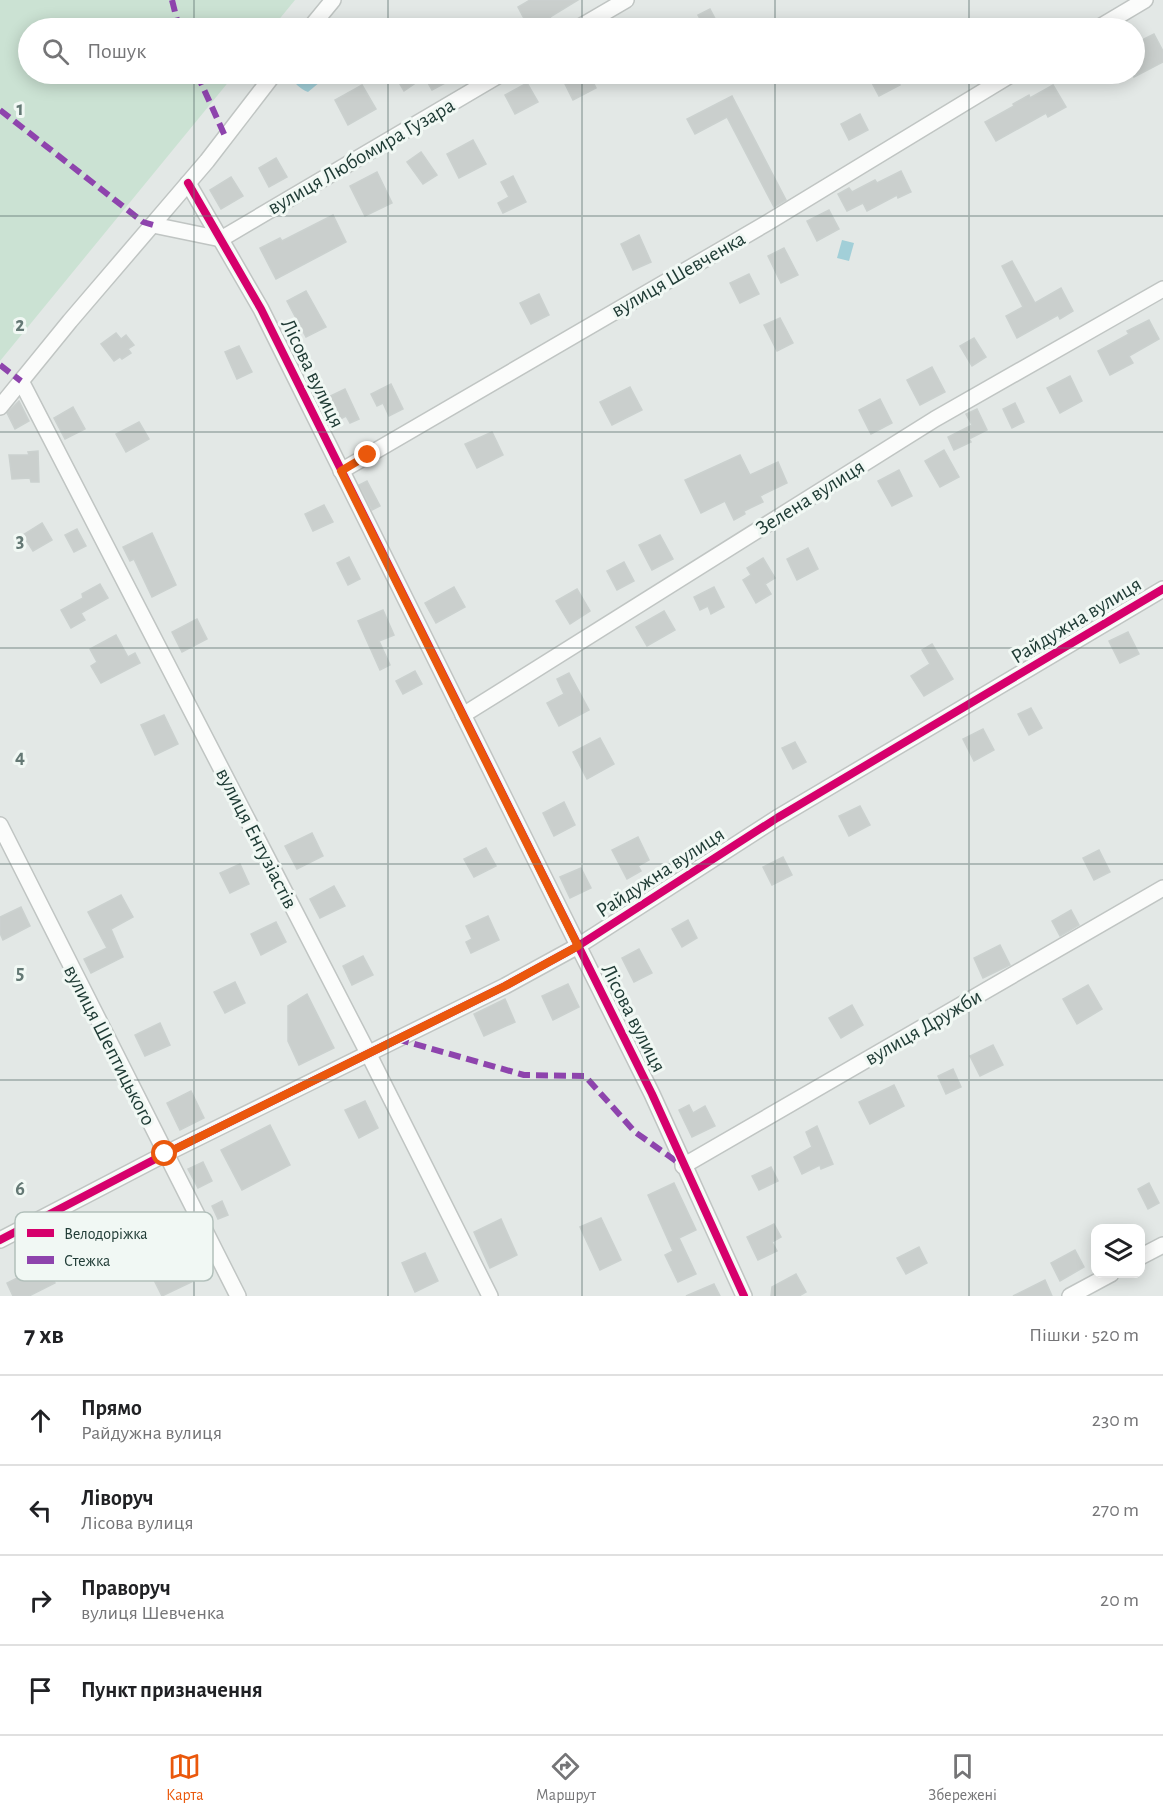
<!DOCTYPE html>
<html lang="uk">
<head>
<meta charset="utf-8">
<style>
	body { margin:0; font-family:"Alegreya Sans",sans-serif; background:#f2f2f2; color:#202124 }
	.controls { position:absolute; right:18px; bottom:18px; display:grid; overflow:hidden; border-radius:12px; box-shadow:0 3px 15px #0003 }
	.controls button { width:54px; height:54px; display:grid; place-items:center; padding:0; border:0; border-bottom:2px solid #e0e0e0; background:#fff; color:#202124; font:30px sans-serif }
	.stop { position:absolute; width:18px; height:18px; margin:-14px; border:4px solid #ea580c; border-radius:50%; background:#fff }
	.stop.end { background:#ea580c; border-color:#fff; box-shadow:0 2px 6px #0008 }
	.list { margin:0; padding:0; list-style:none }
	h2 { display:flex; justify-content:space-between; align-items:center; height:78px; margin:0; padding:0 24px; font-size:26px }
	h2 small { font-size:20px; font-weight:400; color:#757577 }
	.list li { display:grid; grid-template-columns:39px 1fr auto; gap:18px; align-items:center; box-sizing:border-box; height:90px; padding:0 24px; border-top:2px solid #e0e0e0 }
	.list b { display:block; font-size:22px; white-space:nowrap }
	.list p { margin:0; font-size:20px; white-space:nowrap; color:#757577 }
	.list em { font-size:20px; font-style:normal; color:#757577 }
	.icon { flex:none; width:33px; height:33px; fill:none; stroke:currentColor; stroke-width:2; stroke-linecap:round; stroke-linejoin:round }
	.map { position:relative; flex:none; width:1163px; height:1296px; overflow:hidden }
	.search { position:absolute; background:#fff; box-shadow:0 3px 15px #0003; left:18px; right:18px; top:18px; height:66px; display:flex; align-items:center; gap:15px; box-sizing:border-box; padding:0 21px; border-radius:33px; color:#757577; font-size:22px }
	.sheet { height:438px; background:#fff }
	nav { display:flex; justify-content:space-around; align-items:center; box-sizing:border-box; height:84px; border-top:2px solid #e0e0e0; background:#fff; font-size:16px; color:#757577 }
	nav a { display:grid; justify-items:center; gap:3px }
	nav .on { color:#ea580c }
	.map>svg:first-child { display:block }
	.green { fill:#cbe2d3 }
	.water { fill:#a2cfd8 }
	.building { fill:#cacfcd; stroke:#cbd1cf; stroke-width:1.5 }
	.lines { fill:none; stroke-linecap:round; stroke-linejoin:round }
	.street-casing { stroke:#c0c5c3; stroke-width:18 }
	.street { stroke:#fbfcfb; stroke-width:15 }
	.quiet { stroke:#8e44ad; stroke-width:6; stroke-dasharray:12 6; stroke-linecap:butt }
	.cycleway-casing { stroke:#f1f8f4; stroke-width:11 }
	.cycleway { stroke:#d6006c; stroke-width:8 }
	.route { stroke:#ea580c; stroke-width:8 }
	.grid { fill:none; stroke:#647874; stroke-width:1.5; stroke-opacity:0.55 }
	.labels { text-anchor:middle; stroke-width:6; stroke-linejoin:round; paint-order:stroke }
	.street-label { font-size:21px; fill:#203c36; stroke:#f1f8f4 }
	.key { fill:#f1f8f4; stroke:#b2c0bb; stroke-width:1.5 }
	.key-label { font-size:16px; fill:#203c36 }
	.grid-label { font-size:20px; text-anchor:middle; font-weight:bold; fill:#647874; stroke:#f1f8f4; stroke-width:6; stroke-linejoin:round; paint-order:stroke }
</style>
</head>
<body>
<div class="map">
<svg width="1163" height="1296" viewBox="0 0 1163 1296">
	<rect width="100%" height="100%" fill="#e3e8e6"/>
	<path class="green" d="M 0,0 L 295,0 L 272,28 L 28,28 L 28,74 L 235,74 L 0,361 Z"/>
	<g class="water">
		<path d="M 292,74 L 322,74 L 320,82 L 308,92 C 300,89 292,82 292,74 Z"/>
		<path d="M 842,240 L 854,243 L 849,261 L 837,258 Z"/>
	</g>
	<g class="building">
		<path d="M 530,0 L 578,0 L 550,17 L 551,19 L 533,28 L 529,28 L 518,7 Z"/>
		<path d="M 710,9 L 720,28 L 705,28 L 698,15 Z"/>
		<path d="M 1154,34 L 1163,51 L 1163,62 L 1134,77 L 1134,44 Z"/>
		<path d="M 394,74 L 408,74 L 414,84 L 404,91 Z"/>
		<path d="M 423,74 L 462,74 L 432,90 Z"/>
		<path d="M 560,74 L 589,74 L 596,88 L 573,100 Z"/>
		<path d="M 876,74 L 894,74 L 900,85 L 879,96 L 869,77 Z"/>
		<path d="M 527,83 L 538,102 L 515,114 L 505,95 Z"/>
		<path d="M 362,85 L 376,109 L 348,125 L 335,100 Z"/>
		<path d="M 1053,85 L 1066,107 L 1048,117 L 1046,113 L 996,141 L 985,122 L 1014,106 L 1013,104 L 1029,95 L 1030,98 Z"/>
		<path d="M 732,96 L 786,200 L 774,207 L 727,117 L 695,134 L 687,119 Z"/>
		<path d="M 860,114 L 868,130 L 849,140 L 841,124 Z"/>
		<path d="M 473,140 L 486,164 L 459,178 L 447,154 Z"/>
		<path d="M 421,152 L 437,175 L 423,184 L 407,162 Z"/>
		<path d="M 276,158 L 287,177 L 269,187 L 259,168 Z"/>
		<path d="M 901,171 L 911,192 L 898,198 L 897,195 L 867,211 L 863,203 L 847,211 L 838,194 L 849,188 L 852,192 L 875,180 L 877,183 Z"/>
		<path d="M 377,172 L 392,203 L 365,216 L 350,186 Z"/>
		<path d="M 513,176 L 526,202 L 503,213 L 498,203 L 509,197 L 501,182 Z"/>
		<path d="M 231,177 L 243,196 L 221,209 L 210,190 Z"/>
		<path d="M 829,210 L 839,229 L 817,241 L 807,221 Z"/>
		<path d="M 333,215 L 346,242 L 276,279 L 260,248 L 280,238 L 282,241 Z"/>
		<path d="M 639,235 L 651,262 L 633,270 L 621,244 Z"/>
		<path d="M 784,248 L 798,275 L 781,283 L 768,256 Z"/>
		<path d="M 1012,261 L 1035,303 L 1061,288 L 1073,311 L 1060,319 L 1058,315 L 1017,338 L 1006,316 L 1023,307 L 1002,266 Z"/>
		<path d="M 749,274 L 759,294 L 740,303 L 730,283 Z"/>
		<path d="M 306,291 L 326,327 L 306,337 L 287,301 Z"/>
		<path d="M 539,294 L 549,315 L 531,324 L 520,303 Z"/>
		<path d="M 780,318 L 793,343 L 777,351 L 764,325 Z"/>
		<path d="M 1149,320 L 1159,339 L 1129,356 L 1133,363 L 1110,375 L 1098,351 L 1129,334 L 1127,331 Z"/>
		<path d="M 116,333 L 121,339 L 126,335 L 134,345 L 128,349 L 131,353 L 122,359 L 120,357 L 114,361 L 101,344 Z"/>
		<path d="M 974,338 L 986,357 L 972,366 L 960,346 Z"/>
		<path d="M 239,346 L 252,372 L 237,379 L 225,352 Z"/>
		<path d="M 932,367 L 945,392 L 920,405 L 907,380 Z"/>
		<path d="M 1070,376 L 1082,401 L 1060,413 L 1047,388 Z"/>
		<path d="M 391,384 L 403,409 L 389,416 L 383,403 L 377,406 L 371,394 Z"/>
		<path d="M 630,387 L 642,410 L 612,425 L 600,402 Z"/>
		<path d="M 345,389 L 359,419 L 350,423 L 346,416 L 335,422 L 324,399 Z"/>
		<path d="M 880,399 L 892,423 L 871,434 L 859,410 Z"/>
		<path d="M 19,401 L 29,421 L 15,429 L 7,413 Z"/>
		<path d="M 1015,403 L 1024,422 L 1012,428 L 1003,409 Z"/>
		<path d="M 73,407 L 85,429 L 65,439 L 54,418 Z"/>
		<path d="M 977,409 L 987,430 L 969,439 L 971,442 L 954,450 L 948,437 L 972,425 L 966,414 Z"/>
		<path d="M 139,422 L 149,439 L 126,452 L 116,434 Z"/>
		<path d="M 492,432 L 503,455 L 477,468 L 465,444 Z"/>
		<path d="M 944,450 L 959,477 L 940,487 L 925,461 Z"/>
		<path d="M 38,451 L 39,482 L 31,482 L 30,478 L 12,479 L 9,455 L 29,455 L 28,452 Z"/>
		<path d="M 740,455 L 750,475 L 778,462 L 787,483 L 760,496 L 763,502 L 744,511 L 745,514 L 734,520 L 725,501 L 701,513 L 685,480 Z"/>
		<path d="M 899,470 L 912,496 L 892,506 L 878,481 Z"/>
		<path d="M 367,481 L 380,506 L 372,510 L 359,485 Z"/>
		<path d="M 324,505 L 333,522 L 313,531 L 305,514 Z"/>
		<path d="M 42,523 L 52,540 L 33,551 L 23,535 Z"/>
		<path d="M 77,529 L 86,546 L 74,552 L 65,535 Z"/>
		<path d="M 152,533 L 176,585 L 152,597 L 134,559 L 130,561 L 123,547 Z"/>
		<path d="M 660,535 L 673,559 L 652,570 L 639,545 Z"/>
		<path d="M 808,548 L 818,569 L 797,580 L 787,559 Z"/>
		<path d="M 349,557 L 360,579 L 348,585 L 337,563 Z"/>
		<path d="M 763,558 L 775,578 L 765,584 L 771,594 L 756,603 L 743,580 L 751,575 L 747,568 Z"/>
		<path d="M 624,562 L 634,581 L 617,590 L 607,571 Z"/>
		<path d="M 100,584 L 108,598 L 81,613 L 85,620 L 71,628 L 61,610 L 83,598 L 82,594 Z"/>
		<path d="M 454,587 L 465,607 L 436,623 L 425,603 Z"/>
		<path d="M 714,587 L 724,607 L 711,614 L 708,606 L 700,610 L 694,597 Z"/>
		<path d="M 577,589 L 590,611 L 570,624 L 556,601 Z"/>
		<path d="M 383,610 L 394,635 L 379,641 L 390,665 L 380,670 L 358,621 Z"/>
		<path d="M 664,611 L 675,630 L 647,646 L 636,627 Z"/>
		<path d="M 197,619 L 207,639 L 182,652 L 172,632 Z"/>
		<path d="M 1128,632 L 1139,654 L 1120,663 L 1109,641 Z"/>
		<path d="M 116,635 L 128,657 L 135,653 L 140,663 L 101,683 L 91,666 L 97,662 L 90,649 Z"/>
		<path d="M 932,644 L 953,679 L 924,696 L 911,676 L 930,664 L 922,650 Z"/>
		<path d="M 415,671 L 422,684 L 403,694 L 396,681 Z"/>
		<path d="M 569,673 L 589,710 L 559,726 L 547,703 L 564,694 L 557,679 Z"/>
		<path d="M 1031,708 L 1042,728 L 1029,735 L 1018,714 Z"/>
		<path d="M 164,715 L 178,744 L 155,755 L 141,725 Z"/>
		<path d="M 983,729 L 994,750 L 974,761 L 963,739 Z"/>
		<path d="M 600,738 L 614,764 L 587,779 L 573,752 Z"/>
		<path d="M 795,742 L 806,762 L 793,769 L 782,748 Z"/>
		<path d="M 564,802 L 575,825 L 554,836 L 543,813 Z"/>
		<path d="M 860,806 L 870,825 L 849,836 L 839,816 Z"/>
		<path d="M 312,833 L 323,856 L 297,869 L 285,846 Z"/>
		<path d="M 638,837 L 649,860 L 638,866 L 641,871 L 627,879 L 612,850 Z"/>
		<path d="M 486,848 L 496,866 L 474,877 L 464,859 Z"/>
		<path d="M 1099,850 L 1110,872 L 1094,880 L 1083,858 Z"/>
		<path d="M 783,857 L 792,875 L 772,885 L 763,867 Z"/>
		<path d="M 240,864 L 249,884 L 230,893 L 220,873 Z"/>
		<path d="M 581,868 L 591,888 L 570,898 L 560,877 Z"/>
		<path d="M 334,886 L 345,906 L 320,918 L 310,899 Z"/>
		<path d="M 121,895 L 133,917 L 111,929 L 123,957 L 91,973 L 84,959 L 107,948 L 88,912 Z"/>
		<path d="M 21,907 L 30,926 L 3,940 L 0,933 L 0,917 Z"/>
		<path d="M 1071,910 L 1079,925 L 1060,936 L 1052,921 Z"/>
		<path d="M 488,916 L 499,940 L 471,953 L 466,942 L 472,939 L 466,926 Z"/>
		<path d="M 688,920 L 697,938 L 682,947 L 672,929 Z"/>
		<path d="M 276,922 L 286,942 L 261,955 L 251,934 Z"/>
		<path d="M 1000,945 L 1010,965 L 983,978 L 974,958 Z"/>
		<path d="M 639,949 L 652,973 L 634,982 L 622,958 Z"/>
		<path d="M 363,956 L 373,975 L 352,985 L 343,966 Z"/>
		<path d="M 235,982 L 245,1003 L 225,1013 L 214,992 Z"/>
		<path d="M 568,984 L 579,1007 L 553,1020 L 542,996 Z"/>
		<path d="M 1088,985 L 1102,1009 L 1077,1024 L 1063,999 Z"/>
		<path d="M 307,994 L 334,1048 L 299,1065 L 288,1041 L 288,1006 Z"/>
		<path d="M 505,999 L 515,1022 L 484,1036 L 474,1014 Z"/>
		<path d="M 852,1005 L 863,1025 L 841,1038 L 829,1018 Z"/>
		<path d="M 160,1023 L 170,1045 L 145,1056 L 135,1035 Z"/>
		<path d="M 993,1045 L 1003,1065 L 980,1076 L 970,1056 Z"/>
		<path d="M 953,1069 L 961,1087 L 946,1094 L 938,1076 Z"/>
		<path d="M 894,1085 L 904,1106 L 870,1124 L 859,1102 Z"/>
		<path d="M 191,1091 L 204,1118 L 180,1130 L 167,1103 Z"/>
		<path d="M 365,1101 L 378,1128 L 359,1138 L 345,1110 Z"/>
		<path d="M 689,1105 L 693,1113 L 705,1106 L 715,1126 L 692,1137 L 679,1110 Z"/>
		<path d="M 270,1125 L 290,1165 L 242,1190 L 221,1150 Z"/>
		<path d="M 817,1126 L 833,1164 L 821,1169 L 820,1165 L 802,1174 L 794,1157 L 812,1147 L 806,1132 Z"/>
		<path d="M 203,1162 L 212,1181 L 198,1188 L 188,1169 Z"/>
		<path d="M 771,1167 L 778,1181 L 759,1190 L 752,1176 Z"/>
		<path d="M 674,1183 L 696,1230 L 679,1238 L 696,1274 L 678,1282 L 665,1255 L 673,1251 L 648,1195 Z"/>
		<path d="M 1149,1183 L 1159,1203 L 1148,1209 L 1138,1189 Z"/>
		<path d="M 222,1201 L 228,1215 L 218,1219 L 212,1206 Z"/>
		<path d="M 601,1218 L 621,1260 L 600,1270 L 580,1227 Z"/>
		<path d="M 501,1219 L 517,1255 L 490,1268 L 474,1232 Z"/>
		<path d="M 774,1224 L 781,1237 L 772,1242 L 777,1251 L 758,1260 L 747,1237 Z"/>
		<path d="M 122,1225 L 132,1245 L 99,1262 L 93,1251 L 50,1272 L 55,1283 L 29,1296 L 13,1296 L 7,1283 L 43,1265 L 37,1252 L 69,1236 L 75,1249 Z"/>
		<path d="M 919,1247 L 927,1263 L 906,1274 L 897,1258 Z"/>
		<path d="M 1075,1250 L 1084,1267 L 1060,1281 L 1051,1263 Z"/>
		<path d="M 425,1253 L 438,1281 L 415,1292 L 402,1263 Z"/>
		<path d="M 175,1257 L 179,1265 L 191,1260 L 200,1278 L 162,1296 L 149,1270 Z"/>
		<path d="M 796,1274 L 806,1292 L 799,1296 L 771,1296 L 772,1287 Z"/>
		<path d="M 1045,1280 L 1052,1296 L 1013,1296 Z"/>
		<path d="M 714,1284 L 720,1296 L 686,1296 Z"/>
	</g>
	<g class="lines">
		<g class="street-casing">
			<g id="street">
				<path d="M 310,28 L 333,0"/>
				<path d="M 578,28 L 626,0"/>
				<path d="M 1098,28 L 1145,0"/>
				<path d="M 188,183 L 261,309 L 652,1094 L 744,1296"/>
				<path d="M 153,225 L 221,239 L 501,74"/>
				<path d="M 21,381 L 368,1053 L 490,1296"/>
				<path d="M 0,407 L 70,321 L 207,161 L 274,74"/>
				<path d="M 341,471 L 767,223 L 1012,74"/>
				<path d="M 463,715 L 935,419 L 1163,289"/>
				<path d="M 0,825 L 238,1296"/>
				<path d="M 683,1166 L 1163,888"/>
				<path d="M 0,1240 L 165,1154 L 505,986 L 578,946 L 777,818 L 1163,589"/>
				<path d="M 1140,1257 L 1163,1245"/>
				<path d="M 1070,1296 L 1111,1274"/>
			</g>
		</g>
		<use href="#street" class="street"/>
		<g class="quiet">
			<path d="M 172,0 L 179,28"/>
			<path d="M 197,74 L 225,136"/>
			<path d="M 0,110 L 143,222 L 153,225"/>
			<path d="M 0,365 L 21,381"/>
			<path d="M 397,1039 L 524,1075 L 585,1076 L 635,1132 L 683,1166"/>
		</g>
		<g class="cycleway-casing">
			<g id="cycleway">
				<path d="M 188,183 L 261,309 L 652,1094 L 744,1296"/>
				<path d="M 0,1240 L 165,1154 L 505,986 L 578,946 L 777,818 L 1163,589"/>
			</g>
		</g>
		<use href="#cycleway" class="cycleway"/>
	</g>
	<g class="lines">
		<path class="route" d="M 165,1154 L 505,986 L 578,946 L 341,471 L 368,455"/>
	</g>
	<path class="grid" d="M 194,0 L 194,28M 388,0 L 388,28M 582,0 L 582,28M 775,0 L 775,28M 969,0 L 969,28M 194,74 L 194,1296M 388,74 L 388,1296M 582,74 L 582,1296M 775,74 L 775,1296M 969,74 L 969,1296M 0,216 L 1163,216M 0,432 L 1163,432M 0,648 L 1163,648M 0,864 L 1163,864M 0,1080 L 1163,1080"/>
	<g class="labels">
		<g class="street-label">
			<text transform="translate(361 156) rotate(-30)" y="7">вулиця Любомира Гузара</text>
			<text transform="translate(678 274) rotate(-30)" y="7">вулиця Шевченка</text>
			<text transform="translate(313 373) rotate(64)" y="7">Лісова вулиця</text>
			<text transform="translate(810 497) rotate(-32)" y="7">Зелена вулиця</text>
			<text transform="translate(1076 620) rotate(-31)" y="7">Райдужна вулиця</text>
			<text transform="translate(257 838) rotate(63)" y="7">вулиця Ентузіастів</text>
			<text transform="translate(660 872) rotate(-33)" y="7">Райдужна вулиця</text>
			<text transform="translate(634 1018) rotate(63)" y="7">Лісова вулиця</text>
			<text transform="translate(923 1027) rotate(-30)" y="7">вулиця Дружби</text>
			<text transform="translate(110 1045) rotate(63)" y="7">вулиця Шептицького</text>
		</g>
	</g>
	<rect x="15" y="1212" width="198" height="69" rx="9" class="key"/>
	<rect x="27" y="1229" width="27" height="8" fill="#d6006c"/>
	<rect x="27" y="1256" width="27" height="8" fill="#8e44ad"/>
	<g class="key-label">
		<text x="64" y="1239">Велодоріжка</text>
		<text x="64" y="1266">Стежка</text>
	</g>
	<g class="grid-label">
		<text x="20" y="115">1</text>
		<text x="20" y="331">2</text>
		<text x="20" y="547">3</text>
		<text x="20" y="763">4</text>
		<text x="20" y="979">5</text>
		<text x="20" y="1195">6</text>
	</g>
</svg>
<div class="controls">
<button><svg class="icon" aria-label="layers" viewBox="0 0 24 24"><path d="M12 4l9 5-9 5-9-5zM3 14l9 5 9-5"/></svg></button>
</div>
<div class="stop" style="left:165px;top:1154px"></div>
<div class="stop end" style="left:368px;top:455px"></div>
<div class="search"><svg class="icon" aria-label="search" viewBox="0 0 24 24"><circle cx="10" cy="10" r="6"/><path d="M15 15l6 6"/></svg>Пошук</div>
</div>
<section class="sheet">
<h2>7 хв<small>Пішки · 520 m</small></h2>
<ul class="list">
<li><svg class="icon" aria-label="ahead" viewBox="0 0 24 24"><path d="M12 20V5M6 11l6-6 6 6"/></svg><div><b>Прямо</b><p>Райдужна вулиця</p></div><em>230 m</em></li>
<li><svg class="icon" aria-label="left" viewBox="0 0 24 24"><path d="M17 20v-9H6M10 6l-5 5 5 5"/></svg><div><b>Ліворуч</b><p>Лісова вулиця</p></div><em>270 m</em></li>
<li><svg class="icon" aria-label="right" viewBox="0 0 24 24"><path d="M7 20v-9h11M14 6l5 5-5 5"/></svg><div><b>Праворуч</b><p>вулиця Шевченка</p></div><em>20 m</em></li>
<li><svg class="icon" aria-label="arrive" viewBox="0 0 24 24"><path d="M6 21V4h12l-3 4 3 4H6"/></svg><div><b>Пункт призначення</b></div></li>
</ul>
</section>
<nav>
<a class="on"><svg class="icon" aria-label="map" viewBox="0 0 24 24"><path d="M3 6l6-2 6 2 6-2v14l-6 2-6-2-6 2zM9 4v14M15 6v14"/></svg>Карта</a>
<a><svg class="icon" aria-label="directions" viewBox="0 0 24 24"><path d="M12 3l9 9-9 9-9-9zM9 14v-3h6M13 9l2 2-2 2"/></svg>Маршрут</a>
<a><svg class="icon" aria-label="saved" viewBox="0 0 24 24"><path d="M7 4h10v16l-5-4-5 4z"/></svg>Збережені</a>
</nav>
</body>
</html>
